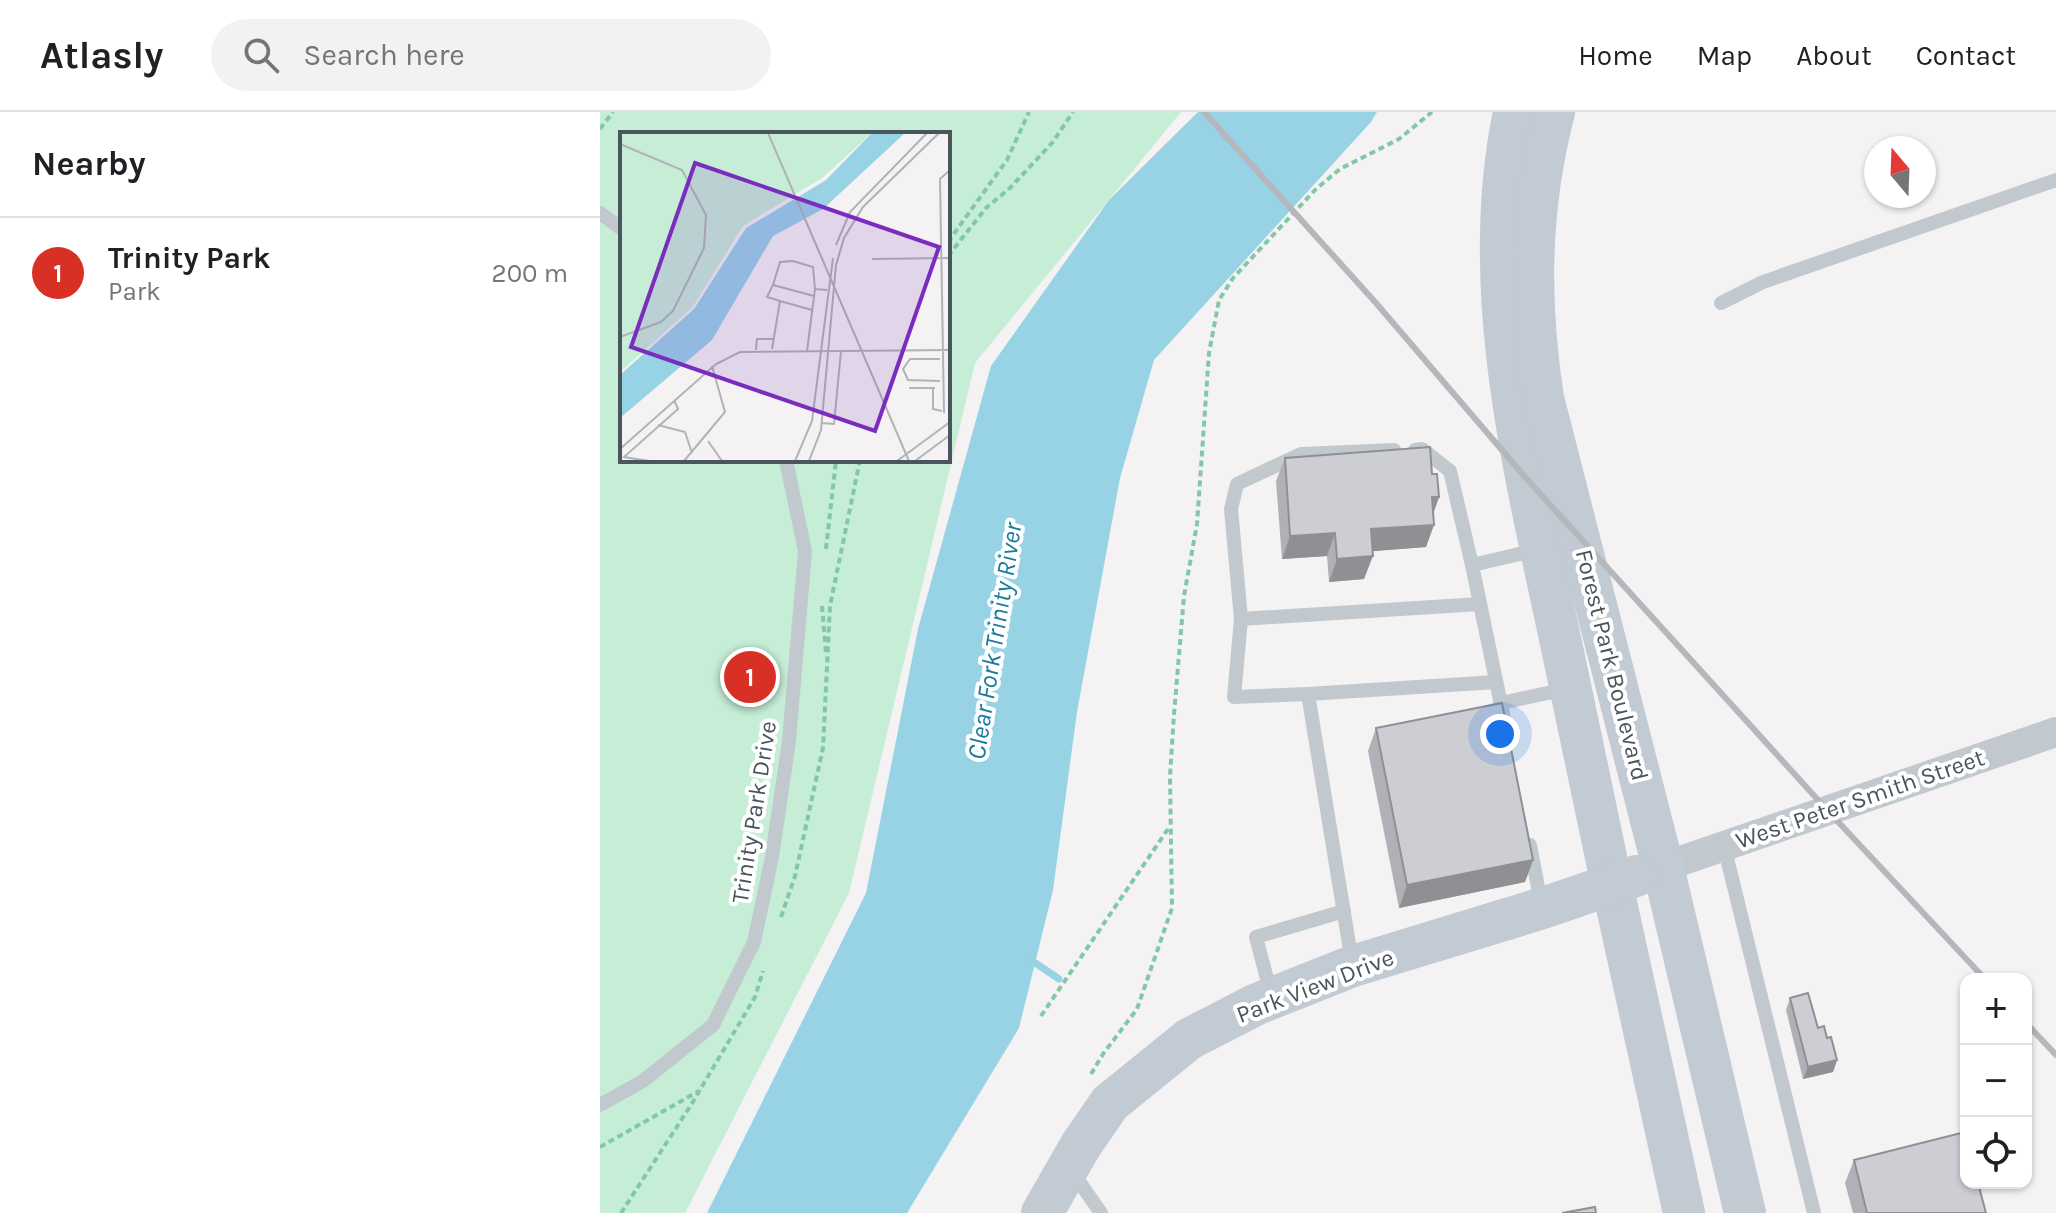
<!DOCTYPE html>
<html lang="en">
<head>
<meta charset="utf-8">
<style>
	body { margin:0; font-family:Karla,sans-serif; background:#f2f2f2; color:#202124 }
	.controls { position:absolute; right:24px; bottom:24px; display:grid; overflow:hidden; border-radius:16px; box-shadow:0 2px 6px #0004 }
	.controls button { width:72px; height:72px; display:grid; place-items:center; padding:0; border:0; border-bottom:2px solid #e0e0e0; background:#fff; color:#202124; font:40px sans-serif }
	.compass { position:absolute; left:1264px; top:24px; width:72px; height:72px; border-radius:50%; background:#fff; box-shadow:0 2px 6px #0004; rotate:341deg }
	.you { position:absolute; left:900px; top:622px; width:28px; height:28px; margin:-20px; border:6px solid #fff; border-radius:50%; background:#1a73e8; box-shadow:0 0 0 12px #1a73e833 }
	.badge { display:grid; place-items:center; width:52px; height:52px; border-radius:50%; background:#d93025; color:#fff; font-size:26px; font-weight:700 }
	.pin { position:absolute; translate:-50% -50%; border:4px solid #fff; box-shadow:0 2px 8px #0006 }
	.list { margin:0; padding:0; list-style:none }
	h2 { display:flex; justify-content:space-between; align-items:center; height:104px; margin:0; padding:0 32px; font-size:34px }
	h2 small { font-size:26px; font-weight:400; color:#757577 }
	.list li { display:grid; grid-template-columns:52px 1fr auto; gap:24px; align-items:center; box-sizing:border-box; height:112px; padding:0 32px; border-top:2px solid #e0e0e0 }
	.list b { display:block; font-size:30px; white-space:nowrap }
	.list p { margin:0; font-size:26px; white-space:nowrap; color:#757577 }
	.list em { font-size:26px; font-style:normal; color:#757577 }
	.icon { flex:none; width:44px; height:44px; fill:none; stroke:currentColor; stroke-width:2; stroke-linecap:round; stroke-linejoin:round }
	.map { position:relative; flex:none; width:1456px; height:1101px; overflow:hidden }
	header { display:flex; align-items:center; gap:48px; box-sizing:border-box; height:112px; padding:0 40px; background:#fff; border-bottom:2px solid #e0e0e0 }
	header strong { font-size:38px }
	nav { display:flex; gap:44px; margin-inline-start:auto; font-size:28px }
	.search { width:560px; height:72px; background:#f2f2f2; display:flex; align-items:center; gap:20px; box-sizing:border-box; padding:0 28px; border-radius:44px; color:#757577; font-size:30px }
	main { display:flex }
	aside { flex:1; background:#fff }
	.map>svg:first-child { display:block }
	.green { fill:#c6edd6; fill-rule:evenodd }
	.water { fill:#97d2e5 }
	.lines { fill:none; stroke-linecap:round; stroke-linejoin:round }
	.stream { stroke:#97d2e5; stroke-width:7 }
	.path { stroke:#81c8a7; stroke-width:4; stroke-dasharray:6 4; stroke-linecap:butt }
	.lane { stroke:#c1c9cf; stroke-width:14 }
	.street { stroke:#c1c9cf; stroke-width:30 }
	.secondary { stroke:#c2cad4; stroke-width:42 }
	.rail { stroke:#b5b7bc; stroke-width:6 }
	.wall { fill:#b0b1b6 }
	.shaded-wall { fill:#909094 }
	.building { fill:#cdced4; stroke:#909094; stroke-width:2 }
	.labels { text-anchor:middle; stroke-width:8; stroke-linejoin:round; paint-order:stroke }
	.street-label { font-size:24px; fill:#4b555e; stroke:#fff }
	.water-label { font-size:26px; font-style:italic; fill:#1a7b9c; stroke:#fff }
	.inset-road { fill:none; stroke:#b0b3b7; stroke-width:2 }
	.view { fill:#7b2cbf; fill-opacity:0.15; stroke:#7b2cbf; stroke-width:4 }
	.inset-edge { fill:none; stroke:#4b555e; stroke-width:4 }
</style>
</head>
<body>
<header>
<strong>Atlasly</strong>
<div class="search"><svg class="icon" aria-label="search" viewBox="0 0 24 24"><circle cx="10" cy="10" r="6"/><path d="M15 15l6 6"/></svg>Search here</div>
<nav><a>Home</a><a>Map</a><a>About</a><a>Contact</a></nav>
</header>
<main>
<aside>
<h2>Nearby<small></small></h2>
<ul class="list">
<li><span class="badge">1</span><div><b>Trinity Park</b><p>Park</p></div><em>200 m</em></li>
</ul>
</aside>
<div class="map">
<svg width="1456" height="1101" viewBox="0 0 1456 1101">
	<rect width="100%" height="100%" fill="#f4f2f2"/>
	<path class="green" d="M 0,0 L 581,0 L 375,251 L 249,781 L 85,1101 L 0,1101 ZM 22,22 L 348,22 L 348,348 L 22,348 Z"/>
	<path class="water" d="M 598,0 L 777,0 L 771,10 L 554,248 L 520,366 L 477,600 L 453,778 L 419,916 L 307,1101 L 107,1101 L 266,781 L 318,517 L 391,254 L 509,88 Z"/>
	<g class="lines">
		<path class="stream" d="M 428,846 L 459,867"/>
		<g class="path">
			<path d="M 0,17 L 13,0"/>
			<path d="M 348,130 L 407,48 L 429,0"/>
			<path d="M 348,144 L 386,96 L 410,76 L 452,31 L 473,0"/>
			<path d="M 226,437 L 236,348"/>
			<path d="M 222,494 L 226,541"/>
			<path d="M 181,805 L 195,764 L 223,636 L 230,494 L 260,348"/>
			<path d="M 441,904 L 570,714"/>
			<path d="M 491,962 L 503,942 L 537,897 L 572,796 L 570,664 L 574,602 L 584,484 L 597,412 L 609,241 L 619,188 L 633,166 L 716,77 L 740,57 L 799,27 L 832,0"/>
			<path d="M 0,1035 L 99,979"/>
			<path d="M 21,1101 L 91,993 L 155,885 L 163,859"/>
		</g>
		<g class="lane">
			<path d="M 0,101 L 22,117"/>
			<path d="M 1121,191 L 1163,170 L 1456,68"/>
			<path d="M 815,338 L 822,337 L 850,359 L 872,453"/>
			<path d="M 641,507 L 631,397 L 637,372 L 701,342 L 794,338"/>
			<path d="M 708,582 L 634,585 L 641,507 L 880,492"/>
			<path d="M 901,591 L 966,577"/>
			<path d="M 904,607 L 872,453 L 937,438"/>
			<path d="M 930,733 L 941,791"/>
			<path d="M 1124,734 L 1214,1101"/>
			<path d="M 752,850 L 708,582 L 896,570"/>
			<path d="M 671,882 L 656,825 L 744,799"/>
			<path d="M 0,993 L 43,969 L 113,913 L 154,830 L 172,745 L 189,629 L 205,439 L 186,348"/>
			<path d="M 471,1058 L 501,1101"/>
		</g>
		<path class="street" d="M 1063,755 L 1456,620"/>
		<g class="secondary">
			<path d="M 914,0 C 876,183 928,372 965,550 C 1003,734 1043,918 1084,1101"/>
			<path d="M 954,0 C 929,96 928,189 943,286 L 1063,755 L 1145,1101"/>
			<path d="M 442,1101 L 481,1033 L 510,991 L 589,927 L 657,892 L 753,854 L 943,796 L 1036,764"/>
		</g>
		<g class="rail">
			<path d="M 604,0 L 776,191 L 925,365 L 1228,699 L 1385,867"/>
			<path d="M 1426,911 L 1456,943"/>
		</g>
	</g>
	<g class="wall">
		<path d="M 685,346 L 832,362 L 839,385 L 833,402 L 826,435 L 772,439 L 764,467 L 729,470 L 727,444 L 682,447 L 676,369 Z"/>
		<path d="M 776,616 L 933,748 L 925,770 L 799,796 L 768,639 Z"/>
		<path d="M 1190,886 L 1227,926 L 1237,948 L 1233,960 L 1203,967 L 1186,898 Z"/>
		<path d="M 1254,1048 L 1386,1101 L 1253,1101 L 1245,1071 Z"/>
	</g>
	<g class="shaded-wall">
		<path d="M 832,385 L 839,385 L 831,408 Z"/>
		<path d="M 834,413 L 826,435 L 763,440 L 771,417 Z"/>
		<path d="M 735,421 L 727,444 L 682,447 L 690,424 Z"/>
		<path d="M 773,444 L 764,467 L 729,470 L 737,447 Z"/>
		<path d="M 933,748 L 925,770 L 799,796 L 807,773 Z"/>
		<path d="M 1237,948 L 1233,960 L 1203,967 L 1208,955 Z"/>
	</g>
	<g class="building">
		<path d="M 830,335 L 832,362 L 837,362 L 839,385 L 832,385 L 834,413 L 771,417 L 773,444 L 737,447 L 735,421 L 690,424 L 685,346 Z"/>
		<path d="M 902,591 L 933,748 L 807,773 L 776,616 Z"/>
		<path d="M 1208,881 L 1218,916 L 1224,914 L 1227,926 L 1231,925 L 1237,948 L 1208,955 L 1190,886 Z"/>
		<path d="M 1365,1020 L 1366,1071 L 1378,1071 L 1386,1101 L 1267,1101 L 1254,1048 Z"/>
		<path d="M 995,1095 L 996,1101 L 962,1101 Z"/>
	</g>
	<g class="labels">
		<g class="street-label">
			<text transform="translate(1012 553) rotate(76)" y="8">Forest Park Boulevard</text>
			<text transform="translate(1260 687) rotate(-19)" y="8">West Peter Smith Street</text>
			<text transform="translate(154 700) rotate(-81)" y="8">Trinity Park Drive</text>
			<text transform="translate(715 874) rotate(-21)" y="8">Park View Drive</text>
		</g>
		<g class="water-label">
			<text transform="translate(394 529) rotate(-81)" y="9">Clear Fork Trinity River</text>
		</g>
	</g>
	<g transform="translate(20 20)">
		<rect width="330" height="330" fill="#f4f2f2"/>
		<path d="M 0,1 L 252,1 L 202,46 L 123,94 L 72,176 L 0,240 Z" fill="#c6edd6"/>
		<path d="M 252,1 L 285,1 L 203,77 L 153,104 L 92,208 L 0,286 L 0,243 L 74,177 L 126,96 L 206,48 Z" fill="#97d2e5"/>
		<path class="inset-road" d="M 148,1 L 289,329M 0,12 L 62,38 L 86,83 L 84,116 L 53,179 L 41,190 L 0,205M 216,113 L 230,80 L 307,1M 252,127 L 330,126M 153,153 L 160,130 L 173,129 L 193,135 L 195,157M 160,169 L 147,165 L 153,153 L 194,164M 152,217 L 160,169 L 192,178M 136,218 L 137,207 L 153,207M 187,219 L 195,157 L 207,158M 320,249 L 288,248 L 283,237 L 290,227 L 320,227M 289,256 L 315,256M 313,256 L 313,277 L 322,279M 324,281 L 320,47 L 330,38M 202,291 L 214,292 L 221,219M 38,293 L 65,300 L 72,321M 88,309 L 102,329M 0,317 L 96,232 L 120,220 L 330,218M 29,329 L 4,325 L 58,277 L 54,268M 64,329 L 105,280 L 92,234M 175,329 L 192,289 L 213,126M 189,329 L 201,298 L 216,133 L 224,106 L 243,75 L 319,1M 277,329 L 330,290M 295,329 L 330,303"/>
		<path class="view" d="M 75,31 L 319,115 L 255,299 L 11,215 Z"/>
		<rect width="330" height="330" class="inset-edge"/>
	</g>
</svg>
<div class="controls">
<button>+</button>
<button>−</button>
<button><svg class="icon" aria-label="locate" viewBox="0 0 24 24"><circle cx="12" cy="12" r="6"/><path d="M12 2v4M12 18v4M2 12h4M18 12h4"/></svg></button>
</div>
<svg class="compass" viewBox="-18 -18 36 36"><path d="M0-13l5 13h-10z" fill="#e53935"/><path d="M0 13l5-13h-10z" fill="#757577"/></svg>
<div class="you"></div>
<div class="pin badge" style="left:150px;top:565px">1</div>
</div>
</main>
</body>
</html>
